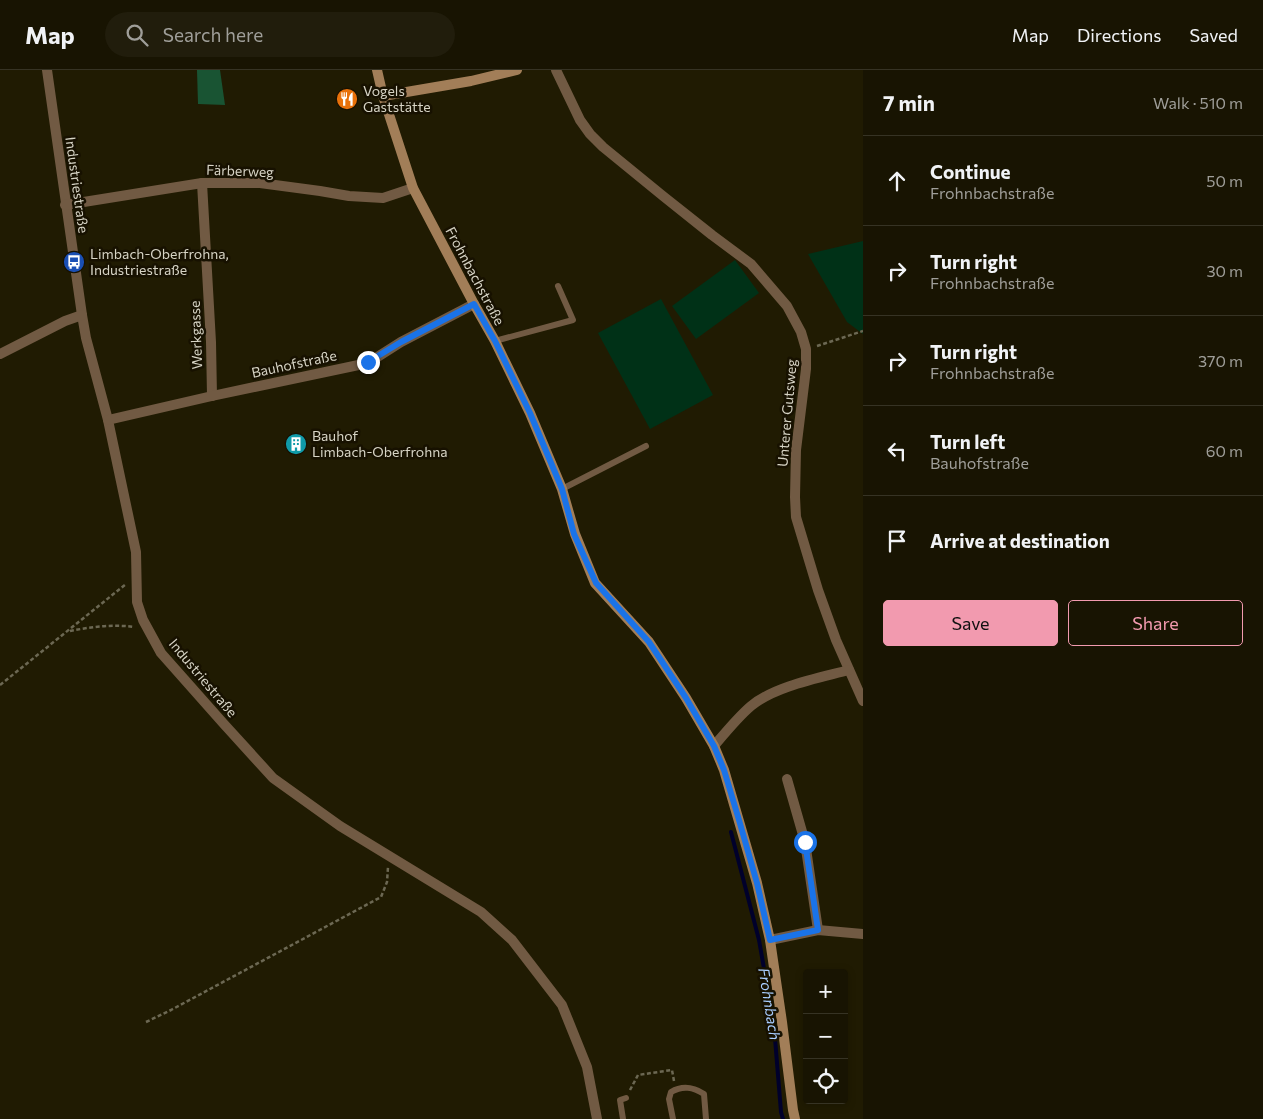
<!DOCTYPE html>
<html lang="en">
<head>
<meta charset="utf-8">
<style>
	body { margin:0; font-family:Commissioner,sans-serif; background:#211d0c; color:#f1f3f6 }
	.controls { position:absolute; right:15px; bottom:15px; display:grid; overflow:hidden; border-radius:5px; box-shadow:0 2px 8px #0003 }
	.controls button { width:45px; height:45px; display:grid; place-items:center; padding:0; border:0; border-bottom:1px solid #363324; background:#181402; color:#f1f3f6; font:25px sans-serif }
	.stop { position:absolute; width:15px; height:15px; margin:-11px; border:4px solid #1a73e8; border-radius:50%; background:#fff }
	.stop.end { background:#1a73e8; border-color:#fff; box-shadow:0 1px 5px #0008 }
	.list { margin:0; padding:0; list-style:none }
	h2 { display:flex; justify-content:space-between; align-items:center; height:65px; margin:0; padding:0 20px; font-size:21px }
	h2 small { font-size:16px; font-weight:400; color:#9f9e99 }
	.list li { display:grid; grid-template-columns:32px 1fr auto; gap:15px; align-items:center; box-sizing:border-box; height:90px; padding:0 20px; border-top:1px solid #363324 }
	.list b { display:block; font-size:19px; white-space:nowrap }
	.list p { margin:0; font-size:16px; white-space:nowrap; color:#9f9e99 }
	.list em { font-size:16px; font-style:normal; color:#9f9e99 }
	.actions { display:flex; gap:10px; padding:15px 20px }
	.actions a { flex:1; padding:11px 0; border:1px solid #f29aaf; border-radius:5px; text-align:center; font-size:18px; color:#f29aaf }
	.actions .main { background:#f29aaf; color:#111 }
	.icon { flex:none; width:28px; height:28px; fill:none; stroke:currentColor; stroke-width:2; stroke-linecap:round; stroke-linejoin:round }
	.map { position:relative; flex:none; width:863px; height:1049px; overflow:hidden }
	header { display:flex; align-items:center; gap:30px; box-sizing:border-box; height:70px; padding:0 25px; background:#181402; border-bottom:1px solid #363324 }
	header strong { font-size:24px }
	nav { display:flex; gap:28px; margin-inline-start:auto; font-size:18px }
	.search { width:350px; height:45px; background:#211d0c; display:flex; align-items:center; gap:12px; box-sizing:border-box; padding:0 18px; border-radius:28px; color:#9f9e99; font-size:19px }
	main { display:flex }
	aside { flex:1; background:#181402 }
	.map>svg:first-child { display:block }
	.green { fill:#003117 }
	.forest { fill:#195433 }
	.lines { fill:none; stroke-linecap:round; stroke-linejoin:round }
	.stream { stroke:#00002b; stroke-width:4 }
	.path { stroke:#6c6853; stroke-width:2.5; stroke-dasharray:4 2.5; stroke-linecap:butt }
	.lane { stroke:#715a43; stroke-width:6 }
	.street { stroke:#715a43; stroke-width:10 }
	.secondary { stroke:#a27e58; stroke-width:10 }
	.route { stroke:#1a73e8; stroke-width:6 }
	.labels { text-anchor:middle; stroke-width:5; stroke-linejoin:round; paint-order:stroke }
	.poi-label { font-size:14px; fill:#d7d4c5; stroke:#171100; text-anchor:start }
	.street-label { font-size:14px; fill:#d7d4c5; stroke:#171100 }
	.water-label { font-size:15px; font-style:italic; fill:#a8cdfe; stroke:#171100 }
</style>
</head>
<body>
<header>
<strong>Map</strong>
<div class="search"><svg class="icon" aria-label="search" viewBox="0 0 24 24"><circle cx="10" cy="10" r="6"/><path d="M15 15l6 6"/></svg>Search here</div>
<nav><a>Map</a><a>Directions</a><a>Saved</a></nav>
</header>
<main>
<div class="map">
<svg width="863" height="1049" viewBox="0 0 863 1049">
	<rect width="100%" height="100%" fill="#201b02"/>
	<g class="green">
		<path d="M 863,171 L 863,264 L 847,252 L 808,184 Z"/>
		<path d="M 735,190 L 759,223 L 696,269 L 672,236 Z"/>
		<path d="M 661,229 L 713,325 L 650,359 L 598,263 Z"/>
	</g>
	<path class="forest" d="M 197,0 L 220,0 L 225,35 L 198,34 Z"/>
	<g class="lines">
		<path class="stream" d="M 731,762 L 759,870 L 774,956 L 781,1042 L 783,1049"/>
		<g class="path">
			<path d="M 817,276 L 863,261"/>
			<path d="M 70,561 C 90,557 114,554 134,557"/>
			<path d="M 0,615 L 126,514"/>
			<path d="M 146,952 L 171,940 L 381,827 L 387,812 L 388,797"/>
			<path d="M 630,1020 L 638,1005 L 672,1000 L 674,1011"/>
		</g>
		<g class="lane">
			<path d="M 495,271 L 573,250 L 558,216"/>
			<path d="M 562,419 L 646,376"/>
			<path d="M 623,1049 L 620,1030 L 626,1028"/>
			<path d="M 673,1049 L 669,1029 L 671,1022 C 683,1015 693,1017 704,1024 L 706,1049"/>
		</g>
		<g class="street">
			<path d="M 47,0 L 82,245 L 86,268 L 108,350 L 136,482 L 137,532 L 143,550 L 161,583 L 223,653 L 273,708 L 340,756 L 481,842 L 512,870 L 562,935 L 587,997 L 597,1049"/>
			<path d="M 556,0 L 580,50 L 590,64 L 603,77 L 663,126 L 712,165 L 751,194 L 787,236 L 801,262 L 806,279 L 806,299 L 796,380 L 795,427 L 796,447 L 818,520 L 836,570 L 863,631"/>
			<path d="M 202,113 L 211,272 L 212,326"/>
			<path d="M 65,135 L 202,113 L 260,113 L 320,121 L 349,126 L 383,128 L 413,118"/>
			<path d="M 0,284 L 65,251 L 82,245"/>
			<path d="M 108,350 L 212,326 L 368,293 L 401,272 L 474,234"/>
			<path d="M 714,676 C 725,663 738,647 751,636 C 775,616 819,608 849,600"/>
			<path d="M 787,709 L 805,772 L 818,860"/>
			<path d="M 770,870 L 818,860 L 863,864"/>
		</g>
		<g class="secondary">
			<path d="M 377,0 L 383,26 L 413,118 L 474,234 L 495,271 L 530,343 L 562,419 L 575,464 L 595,513 L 649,572 L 686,628 L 714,676 L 724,700 L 757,813 L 770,870 L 782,952 L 793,1040 L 795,1049"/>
			<path d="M 383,26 L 471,11 L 517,0"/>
		</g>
	</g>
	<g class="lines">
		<path class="route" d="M 368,292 L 401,272 L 474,234 L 495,271 L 530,343 L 562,419 L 574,464 L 596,513 L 649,572 L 686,628 L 714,676 L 724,700 L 739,750 L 757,813 L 770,870 L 818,860 L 805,772"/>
	</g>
	<defs>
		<g id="restaurant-disc" transform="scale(1.125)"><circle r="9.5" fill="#e8710a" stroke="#171100"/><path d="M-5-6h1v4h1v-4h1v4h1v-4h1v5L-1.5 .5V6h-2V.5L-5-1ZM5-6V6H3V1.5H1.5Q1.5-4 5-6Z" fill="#fff"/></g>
		<g id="bus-disc" transform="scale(1.125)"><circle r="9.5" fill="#1a4fb4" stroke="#171100"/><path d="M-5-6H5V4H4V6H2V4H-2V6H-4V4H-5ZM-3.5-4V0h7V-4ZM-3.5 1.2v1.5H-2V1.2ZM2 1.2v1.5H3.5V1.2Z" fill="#fff"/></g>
		<g id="building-disc" transform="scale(1.125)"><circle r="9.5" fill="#0f9aa8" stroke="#171100"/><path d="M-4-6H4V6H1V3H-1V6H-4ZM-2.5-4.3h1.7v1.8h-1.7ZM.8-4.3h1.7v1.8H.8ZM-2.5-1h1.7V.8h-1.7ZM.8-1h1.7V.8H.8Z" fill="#fff"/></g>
	</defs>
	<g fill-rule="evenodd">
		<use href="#restaurant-disc" x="347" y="29"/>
		<use href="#bus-disc" x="74" y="192"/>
		<use href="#building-disc" x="296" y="374"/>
	</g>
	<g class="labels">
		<g class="poi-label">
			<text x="363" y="26">Vogels<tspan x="363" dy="16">Gaststätte</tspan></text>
			<text x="90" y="189">Limbach-Oberfrohna,<tspan x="90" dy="16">Industriestraße</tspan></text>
			<text x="312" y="371">Bauhof<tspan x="312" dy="16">Limbach-Oberfrohna</tspan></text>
		</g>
		<g class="street-label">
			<text transform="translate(240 101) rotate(2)" y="5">Färberweg</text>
			<text transform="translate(77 115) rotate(82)" y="5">Industriestraße</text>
			<text transform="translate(475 206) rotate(62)" y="5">Frohnbachstraße</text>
			<text transform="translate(196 265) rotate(-92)" y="5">Werkgasse</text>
			<text transform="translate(294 294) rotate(-12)" y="5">Bauhofstraße</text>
			<text transform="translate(787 343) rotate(-85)" y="5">Unterer Gutsweg</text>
			<text transform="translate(203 608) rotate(50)" y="5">Industriestraße</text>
		</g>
		<g class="water-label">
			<text transform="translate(769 934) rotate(81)" y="5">Frohnbach</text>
		</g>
	</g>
</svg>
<div class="controls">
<button>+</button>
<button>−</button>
<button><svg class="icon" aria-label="locate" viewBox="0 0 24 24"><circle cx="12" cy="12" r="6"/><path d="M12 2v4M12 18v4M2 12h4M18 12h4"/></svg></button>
</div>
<div class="stop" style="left:805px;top:772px"></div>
<div class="stop end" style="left:368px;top:292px"></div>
</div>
<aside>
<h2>7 min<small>Walk · 510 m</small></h2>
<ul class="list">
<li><svg class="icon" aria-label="ahead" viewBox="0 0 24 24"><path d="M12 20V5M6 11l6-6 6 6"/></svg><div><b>Continue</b><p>Frohnbachstraße</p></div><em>50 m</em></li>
<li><svg class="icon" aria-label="right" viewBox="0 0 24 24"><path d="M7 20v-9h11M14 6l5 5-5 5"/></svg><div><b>Turn right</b><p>Frohnbachstraße</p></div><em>30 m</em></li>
<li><svg class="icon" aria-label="right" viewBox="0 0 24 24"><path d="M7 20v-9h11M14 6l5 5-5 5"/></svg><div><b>Turn right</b><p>Frohnbachstraße</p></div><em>370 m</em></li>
<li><svg class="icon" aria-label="left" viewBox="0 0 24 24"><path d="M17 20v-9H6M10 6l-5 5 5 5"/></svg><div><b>Turn left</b><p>Bauhofstraße</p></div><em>60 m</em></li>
<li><svg class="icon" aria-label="arrive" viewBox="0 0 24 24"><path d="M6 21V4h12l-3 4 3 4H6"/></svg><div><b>Arrive at destination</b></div></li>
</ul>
<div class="actions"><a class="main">Save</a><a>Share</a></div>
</aside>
</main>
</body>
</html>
